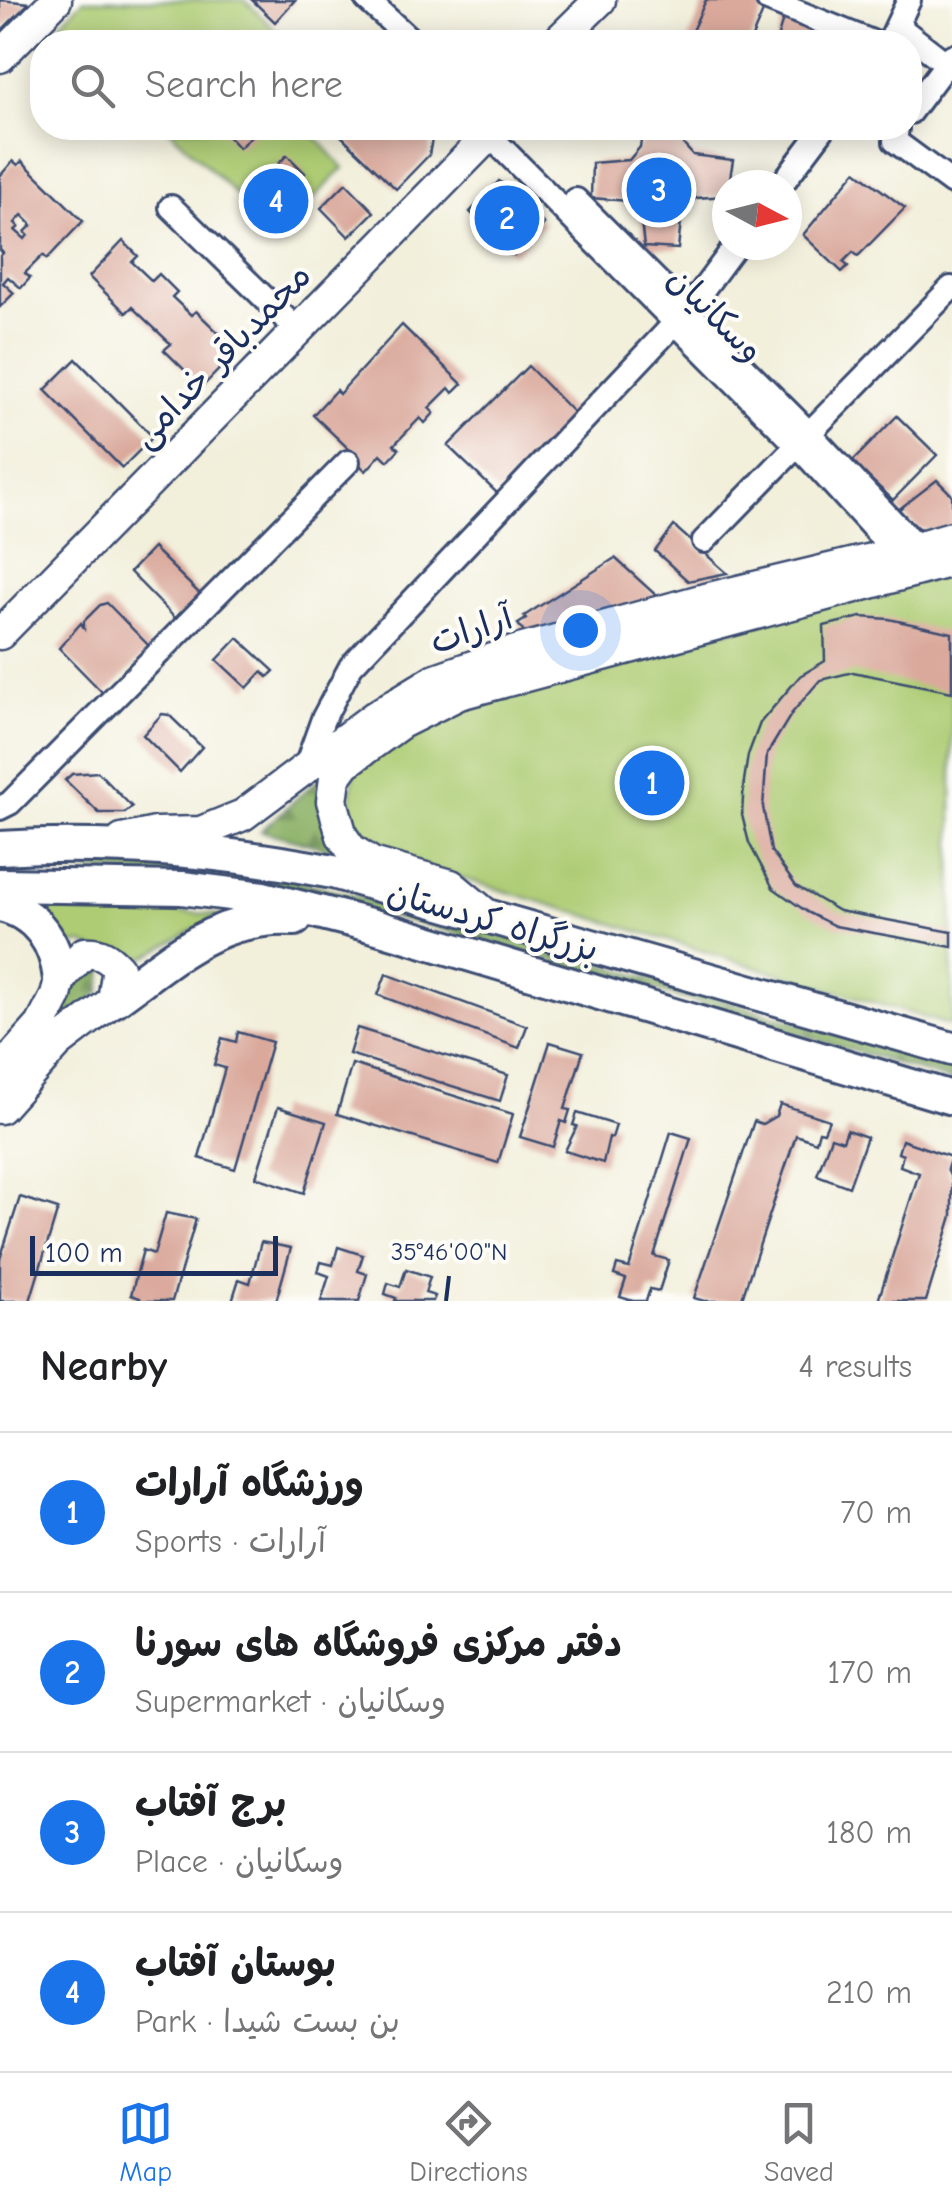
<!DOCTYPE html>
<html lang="en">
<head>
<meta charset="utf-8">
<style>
	body { margin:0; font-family:"Comic Neue","Playpen Sans Arabic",sans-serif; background:#f6f6f6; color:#202124 }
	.compass { position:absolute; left:712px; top:170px; width:90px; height:90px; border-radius:50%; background:#fff; box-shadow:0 5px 25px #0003; rotate:97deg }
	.scale { position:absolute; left:30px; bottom:25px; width:248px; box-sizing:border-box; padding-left:10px; border:5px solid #1b2f5e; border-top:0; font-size:28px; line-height:35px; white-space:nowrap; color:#1b2f5e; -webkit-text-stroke:8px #fdfcf7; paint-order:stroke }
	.you { position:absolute; left:580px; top:630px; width:35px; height:35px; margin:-25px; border:8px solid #fff; border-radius:50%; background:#1a73e8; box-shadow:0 0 0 15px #1a73e833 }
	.badge { display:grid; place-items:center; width:65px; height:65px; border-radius:50%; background:#1a73e8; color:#fff; font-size:32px; font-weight:700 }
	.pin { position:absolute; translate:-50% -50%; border:5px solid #fff; box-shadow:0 2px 10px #0006 }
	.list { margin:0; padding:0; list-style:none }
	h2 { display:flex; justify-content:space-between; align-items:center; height:130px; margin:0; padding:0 40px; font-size:42px }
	h2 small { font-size:32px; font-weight:400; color:#757577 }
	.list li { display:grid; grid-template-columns:65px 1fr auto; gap:30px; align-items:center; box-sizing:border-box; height:160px; padding:0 40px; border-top:2px solid #e0e0e0 }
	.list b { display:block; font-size:38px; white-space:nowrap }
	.list p { margin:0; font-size:32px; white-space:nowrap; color:#757577 }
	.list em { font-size:32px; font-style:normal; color:#757577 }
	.icon { flex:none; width:55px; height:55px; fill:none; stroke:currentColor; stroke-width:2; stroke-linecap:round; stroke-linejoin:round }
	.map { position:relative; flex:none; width:952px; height:1301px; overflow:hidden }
	.search { position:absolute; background:#fff; box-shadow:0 5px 25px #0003; left:30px; right:30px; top:30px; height:110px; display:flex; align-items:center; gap:25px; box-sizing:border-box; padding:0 35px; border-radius:40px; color:#757577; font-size:38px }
	.sheet { height:770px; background:#fff }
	nav { display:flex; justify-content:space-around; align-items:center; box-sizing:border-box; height:140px; border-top:2px solid #e0e0e0; background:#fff; font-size:28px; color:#757577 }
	nav a { display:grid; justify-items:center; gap:5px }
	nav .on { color:#1a73e8 }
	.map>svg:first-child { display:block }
	.green { fill:#adcc73; stroke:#647e68; stroke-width:2.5 }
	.forest { fill:url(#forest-firs); stroke:#527062; stroke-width:2.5 }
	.building { fill:#daa99c; fill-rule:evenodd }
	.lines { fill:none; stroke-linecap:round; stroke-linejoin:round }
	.minor-casing { stroke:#3b4c71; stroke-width:28 }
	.major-casing { stroke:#3b4c71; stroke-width:35 }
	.highway-casing { stroke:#3b4c71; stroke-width:38 }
	.minor { stroke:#fff; stroke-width:22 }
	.major { stroke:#fff; stroke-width:30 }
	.highway { stroke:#fff; stroke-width:32 }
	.ticks { fill:none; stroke:#1b2f5e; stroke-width:4 }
	.labels { text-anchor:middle; stroke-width:8; stroke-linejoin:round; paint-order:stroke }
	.street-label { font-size:35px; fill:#1b2f5e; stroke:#fdfcf7 }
	.ticks-label { font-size:25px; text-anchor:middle; fill:#1b2f5e; stroke:#fdfcf7; stroke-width:8; stroke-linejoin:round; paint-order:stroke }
</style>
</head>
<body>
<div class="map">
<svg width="952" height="1301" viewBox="0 0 952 1301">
	<defs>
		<pattern id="forest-firs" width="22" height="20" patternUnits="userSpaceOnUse" patternTransform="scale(2.5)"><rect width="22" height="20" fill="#8ab065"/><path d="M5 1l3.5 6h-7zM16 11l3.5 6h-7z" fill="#709056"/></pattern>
	</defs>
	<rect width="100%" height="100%" fill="#fdfcf7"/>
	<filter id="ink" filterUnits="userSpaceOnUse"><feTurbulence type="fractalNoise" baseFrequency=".01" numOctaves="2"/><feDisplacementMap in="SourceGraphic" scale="20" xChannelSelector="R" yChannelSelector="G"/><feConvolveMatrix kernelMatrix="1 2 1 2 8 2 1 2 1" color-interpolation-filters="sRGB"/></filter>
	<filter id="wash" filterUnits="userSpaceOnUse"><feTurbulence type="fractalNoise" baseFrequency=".0048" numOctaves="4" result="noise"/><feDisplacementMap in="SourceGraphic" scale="40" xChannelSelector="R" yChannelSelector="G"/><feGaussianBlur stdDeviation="2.25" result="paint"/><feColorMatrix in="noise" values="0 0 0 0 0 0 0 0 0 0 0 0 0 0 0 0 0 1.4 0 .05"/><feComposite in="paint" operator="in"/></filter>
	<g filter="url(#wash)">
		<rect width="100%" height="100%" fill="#f2efdb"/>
		<g class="green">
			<path d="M 83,0 L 245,0 L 287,42 L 81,42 L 61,23 Z"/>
			<path d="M 168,128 L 307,128 L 344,168 L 277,235 Z"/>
			<path d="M 952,571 L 952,1026 L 385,855 C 349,824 345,813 356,767 L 460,701 Z"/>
			<path d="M 29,902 L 220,915 L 128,967 L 82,943 L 65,947 Z"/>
		</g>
		<g class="forest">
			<path d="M 328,770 L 344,853 L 261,831 Z"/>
			<path d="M 60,859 L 248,868 L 486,930 L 952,1068 L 952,1081 L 635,984 L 424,924 L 184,877 L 69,870 L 0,873 L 0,862 Z"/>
			<path d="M 104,961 L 100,992 L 12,1073 L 79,968 Z"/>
		</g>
		<g id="blocks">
			<g class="building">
				<path d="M 0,0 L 29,3 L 0,32 Z"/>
				<path d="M 252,0 L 295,0 L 275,22 Z"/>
				<path d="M 706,0 L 749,0 L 765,7 L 750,42 L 687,42 Z"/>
				<path d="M 784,16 L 844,42 L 776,42 Z"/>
				<path d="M 228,128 L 256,128 L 258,130 L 239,148 L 224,132 Z"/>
				<path d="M 333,128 L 434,128 L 429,155 L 396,189 Z"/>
				<path d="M 643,128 L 682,128 L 683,144 L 693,155 L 733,160 L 727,196 L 696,198 L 682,211 L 678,249 L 644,247 L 640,212 L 629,201 L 591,198 L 592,163 L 629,160 L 640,147 Z"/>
				<path d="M 287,155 L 305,173 L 283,195 L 265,177 Z"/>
				<path d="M 13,161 L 18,165 L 22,161 L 83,221 L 47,259 L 43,255 L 25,273 L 30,278 L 21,288 L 8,277 L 3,283 L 14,293 L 0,307 L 0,256 L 3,253 L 0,250 L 0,176 ZM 22,215 L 32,225 L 25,232 L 28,235 L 25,239 L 15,230 L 19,227 L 15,223 Z"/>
				<path d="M 856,171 L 905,208 L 858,256 L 853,252 L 843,262 L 848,266 L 842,272 L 803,235 Z"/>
				<path d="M 499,181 L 544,224 L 514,255 L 470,212 Z"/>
				<path d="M 346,183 L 374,212 L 349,237 L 321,208 Z"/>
				<path d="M 123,241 L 138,256 L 132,262 L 152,281 L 159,274 L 177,292 L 172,297 L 191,315 L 196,311 L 237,351 L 202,387 L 164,350 L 171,344 L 132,307 L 126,313 L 89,277 Z"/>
				<path d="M 402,325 L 462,384 L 453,393 L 449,388 L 429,408 L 434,413 L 425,423 L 420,418 L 394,445 L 399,449 L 388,461 L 381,454 L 366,471 L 348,454 L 351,451 L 313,415 L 336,390 L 339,394 Z"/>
				<path d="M 76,359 L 153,437 L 122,468 L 45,390 Z"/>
				<path d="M 528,366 L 576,415 L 498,494 L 448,446 Z"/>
				<path d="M 897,416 L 937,455 L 893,500 L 852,462 Z"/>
				<path d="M 937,480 L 952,495 L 952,526 L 934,532 L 918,528 L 898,510 Z"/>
				<path d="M 674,526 L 727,573 L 688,581 L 655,551 Z"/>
				<path d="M 153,548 L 202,596 L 178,621 L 130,572 Z"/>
				<path d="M 615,558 L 659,598 L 623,605 L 626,607 L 527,636 L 518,624 L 526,619 L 524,616 Z"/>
				<path d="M 107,603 L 151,648 L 105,695 L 59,648 L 81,623 L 84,628 L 84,621 L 100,605 Z"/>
				<path d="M 861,617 L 889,619 L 952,633 L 952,692 L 853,672 L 820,680 L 792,713 L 767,754 L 763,807 L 771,851 L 796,886 L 839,911 L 952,932 L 952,947 L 835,926 L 807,912 L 773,888 L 749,843 L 742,815 L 744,781 L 748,755 L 760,723 L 800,676 L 825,661 L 824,626 Z"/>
				<path d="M 238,638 L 274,671 L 268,677 L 262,672 L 247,688 L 217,660 Z"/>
				<path d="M 162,714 L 169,715 L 202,747 L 180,772 L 143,735 Z"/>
				<path d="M 98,772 L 132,807 L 125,813 L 99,813 L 65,780 L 72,774 Z"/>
				<path d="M 386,974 L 527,1026 L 519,1048 L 378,995 Z"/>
				<path d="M 357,1028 L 508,1075 L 500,1101 L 349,1054 Z"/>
				<path d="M 238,1032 L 272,1042 L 235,1169 L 199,1158 L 225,1068 L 214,1065 L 222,1038 L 236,1042 Z"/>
				<path d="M 550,1042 L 583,1052 L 565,1109 L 570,1110 L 566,1123 L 561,1121 L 553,1147 L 520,1137 Z"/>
				<path d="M 352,1064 L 513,1114 L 498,1163 L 337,1114 Z"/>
				<path d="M 780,1104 L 829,1120 L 824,1132 L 819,1131 L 816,1142 L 796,1135 L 741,1301 L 704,1301 L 694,1298 L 754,1121 L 762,1124 L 776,1116 Z"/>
				<path d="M 278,1107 L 326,1122 L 304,1193 L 256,1177 Z"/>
				<path d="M 577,1113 L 616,1125 L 612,1138 L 609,1137 L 603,1163 L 565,1151 L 577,1126 L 573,1125 Z"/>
				<path d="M 847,1130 L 867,1137 L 849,1187 L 817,1175 L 831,1137 L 843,1141 Z"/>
				<path d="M 671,1132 L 691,1138 L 654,1256 L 669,1260 L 659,1291 L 650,1289 L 646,1301 L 633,1301 L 620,1297 L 626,1279 L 614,1275 L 617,1265 L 629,1268 Z"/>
				<path d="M 902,1140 L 951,1157 L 947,1169 L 952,1180 L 952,1216 L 926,1301 L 878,1301 L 919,1173 L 900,1166 L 903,1155 L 898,1153 Z"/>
				<path d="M 20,1197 L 58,1209 L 30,1301 L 0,1301 L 0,1259 Z"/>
				<path d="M 166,1213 L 196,1219 L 172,1301 L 139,1301 L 140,1298 L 131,1295 L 143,1250 L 154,1254 Z"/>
				<path d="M 261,1242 L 291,1248 L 276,1301 L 232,1301 L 239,1279 L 250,1283 Z"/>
				<path d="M 338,1247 L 363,1255 L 358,1271 L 367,1274 L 359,1301 L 321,1301 L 329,1276 L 318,1272 L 321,1262 L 333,1265 Z"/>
				<path d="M 406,1269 L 430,1277 L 425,1293 L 435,1296 L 433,1301 L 395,1301 L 396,1298 L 385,1294 L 388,1283 L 400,1287 Z"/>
			</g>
		</g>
	</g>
	<g filter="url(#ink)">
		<use href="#blocks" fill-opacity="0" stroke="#3b4c71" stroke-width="2.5"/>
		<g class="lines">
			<g class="minor-casing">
				<g id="minor">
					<path d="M 367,0 L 413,42"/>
					<path d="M 768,0 L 872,42"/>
					<path d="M 899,27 L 952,68"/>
					<path d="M 892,36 L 909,0"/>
					<path d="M 910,112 L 952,56"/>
					<path d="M 482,128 L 798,446 L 896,553"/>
					<path d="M 897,128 L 895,141 L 952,183"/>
					<path d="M 781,185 L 824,128"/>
					<path d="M 576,200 L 810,434 L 917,547"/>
					<path d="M 171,207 L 286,319"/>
					<path d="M 687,311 L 736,245"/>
					<path d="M 704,541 L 951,288"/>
					<path d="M 305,769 L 323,719 L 351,666 L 675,323"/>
					<path d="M 0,808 L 10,803 L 348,462"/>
				</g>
			</g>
			<g class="major-casing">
				<g id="major">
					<path d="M 557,42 L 600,0"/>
					<path d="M 0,57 L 56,0"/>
					<path d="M 0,634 L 496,128"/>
					<path d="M 122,840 L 156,833 L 201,832 L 243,815 L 374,717 L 436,679 L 516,651 L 701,600 L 896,553 L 952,537"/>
					<path d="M 487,915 L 451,885 L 372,863 L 351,849 L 342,836 L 332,801 L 335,778 L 346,763 L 401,723 L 459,694 L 952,561"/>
					<path d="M 0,1071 L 41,1025 L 56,996 L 60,979 L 84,953 C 100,952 107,956 118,968 L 113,1001 L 58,1043 L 0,1108"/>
				</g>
			</g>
			<g class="highway-casing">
				<g id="highway">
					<path d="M 0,848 C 111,841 224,851 333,872 L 952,1049"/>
					<path d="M 0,885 L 182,888 L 263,898 L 374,926 L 952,1098"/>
					<path d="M 0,905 C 37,913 56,943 60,979"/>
					<path d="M 113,1001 C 174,958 215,915 295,919"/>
				</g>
			</g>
			<use href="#minor" class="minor"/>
			<use href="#major" class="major"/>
			<use href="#highway" class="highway"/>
		</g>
	</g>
	<path class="ticks" d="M 446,1301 L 449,1276"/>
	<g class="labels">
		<g class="street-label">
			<text transform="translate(716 314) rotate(45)" y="12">وسکانیان</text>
			<text transform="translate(221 355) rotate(-46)" y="12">محمدباقر خدامی</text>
			<text transform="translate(471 629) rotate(-19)" y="12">آرارات</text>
			<text transform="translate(493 920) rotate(16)" y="12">بزرگراه کردستان</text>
		</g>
	</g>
	<g class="ticks-label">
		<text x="449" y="1260">35°46'00"N</text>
	</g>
</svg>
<svg class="compass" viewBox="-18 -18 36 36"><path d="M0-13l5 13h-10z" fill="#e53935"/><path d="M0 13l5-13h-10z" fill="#757577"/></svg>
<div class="scale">100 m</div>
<div class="you"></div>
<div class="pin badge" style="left:652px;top:783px">1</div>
<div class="pin badge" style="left:507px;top:218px">2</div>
<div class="pin badge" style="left:659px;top:190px">3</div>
<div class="pin badge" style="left:276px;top:201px">4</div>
<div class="search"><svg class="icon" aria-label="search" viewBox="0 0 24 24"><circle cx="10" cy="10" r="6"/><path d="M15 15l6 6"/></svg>Search here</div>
</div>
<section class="sheet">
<h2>Nearby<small>4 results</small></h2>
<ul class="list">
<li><span class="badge">1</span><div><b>ورزشگاه آرارات</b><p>Sports · آرارات</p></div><em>70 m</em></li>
<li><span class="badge">2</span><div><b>دفتر مرکزی فروشگاه های سورنا</b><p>Supermarket · وسکانیان</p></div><em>170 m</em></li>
<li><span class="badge">3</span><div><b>برج آفتاب</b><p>Place · وسکانیان</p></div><em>180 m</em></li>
<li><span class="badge">4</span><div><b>بوستان آفتاب</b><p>Park · بن بست شیدا</p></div><em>210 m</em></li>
</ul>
</section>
<nav>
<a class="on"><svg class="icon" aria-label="map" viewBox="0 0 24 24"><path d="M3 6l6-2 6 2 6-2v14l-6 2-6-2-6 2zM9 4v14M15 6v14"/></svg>Map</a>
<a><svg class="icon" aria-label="directions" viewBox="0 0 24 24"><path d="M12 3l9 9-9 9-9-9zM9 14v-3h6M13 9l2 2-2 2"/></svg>Directions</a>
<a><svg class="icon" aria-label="saved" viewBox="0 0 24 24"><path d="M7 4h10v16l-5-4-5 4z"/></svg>Saved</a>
</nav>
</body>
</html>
